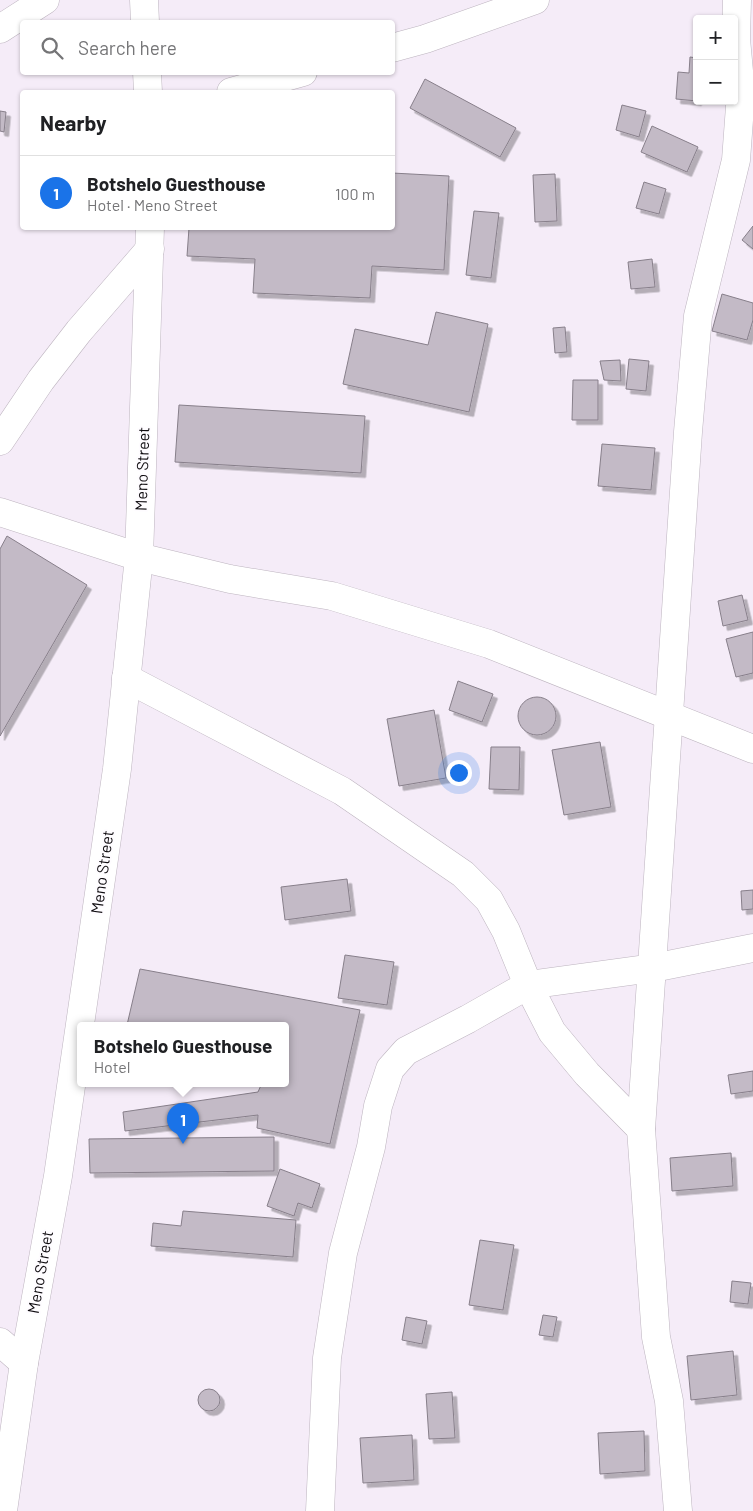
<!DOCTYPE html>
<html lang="en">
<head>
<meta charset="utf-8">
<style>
	body { margin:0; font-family:Barlow,sans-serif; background:#f2f2f2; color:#202124 }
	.controls { position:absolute; right:15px; top:15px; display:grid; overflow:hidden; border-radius:5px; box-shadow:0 1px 4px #0004 }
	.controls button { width:45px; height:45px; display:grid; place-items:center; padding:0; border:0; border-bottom:1px solid #e0e0e0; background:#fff; color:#202124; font:25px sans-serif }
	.you { position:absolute; left:458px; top:772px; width:18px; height:18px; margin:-12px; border:4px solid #fff; border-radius:50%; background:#1a73e8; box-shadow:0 0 0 8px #1a73e833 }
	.badge { display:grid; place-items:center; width:32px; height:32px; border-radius:50%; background:#1a73e8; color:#fff; font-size:16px; font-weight:700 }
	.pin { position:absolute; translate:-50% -41px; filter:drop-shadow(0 1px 2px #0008) }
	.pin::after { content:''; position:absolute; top:26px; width:18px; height:15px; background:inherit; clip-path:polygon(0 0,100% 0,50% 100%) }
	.popup { position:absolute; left:77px; top:1022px; width:212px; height:65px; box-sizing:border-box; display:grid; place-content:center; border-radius:5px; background:#fff; filter:drop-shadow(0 1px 4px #0005); font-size:16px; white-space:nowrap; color:#757577 }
	.popup b { font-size:19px; color:#202124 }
	.popup::after { content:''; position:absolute; left:50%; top:100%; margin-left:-10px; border:10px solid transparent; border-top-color:#fff }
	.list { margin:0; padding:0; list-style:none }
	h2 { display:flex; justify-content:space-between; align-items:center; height:65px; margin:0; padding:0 20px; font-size:21px }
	h2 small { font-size:16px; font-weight:400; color:#757577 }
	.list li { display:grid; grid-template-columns:32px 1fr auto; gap:15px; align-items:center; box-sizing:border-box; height:75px; padding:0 20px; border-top:1px solid #e0e0e0 }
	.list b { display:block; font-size:19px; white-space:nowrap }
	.list p { margin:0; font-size:16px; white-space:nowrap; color:#757577 }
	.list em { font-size:16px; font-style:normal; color:#757577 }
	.icon { flex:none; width:28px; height:28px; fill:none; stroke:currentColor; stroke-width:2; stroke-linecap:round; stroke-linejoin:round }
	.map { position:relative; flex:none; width:753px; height:1511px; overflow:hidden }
	.search { position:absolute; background:#fff; box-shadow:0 1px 4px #0004; left:20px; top:20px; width:375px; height:55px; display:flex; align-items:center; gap:12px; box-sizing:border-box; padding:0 18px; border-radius:5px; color:#757577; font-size:19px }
	.panel { position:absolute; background:#fff; box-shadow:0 1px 4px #0004; left:20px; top:90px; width:375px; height:140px; border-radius:5px }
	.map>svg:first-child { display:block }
	.building { fill:#c3bac6; stroke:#877f8a; filter:url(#shadow) }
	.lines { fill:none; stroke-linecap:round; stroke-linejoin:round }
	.minor-casing { stroke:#bdb4bf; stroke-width:29 }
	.tertiary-casing { stroke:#bdb4bf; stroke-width:29 }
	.minor { stroke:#fff; stroke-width:28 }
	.tertiary { stroke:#fff; stroke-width:28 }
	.labels { text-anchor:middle; stroke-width:4; stroke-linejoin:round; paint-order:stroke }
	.street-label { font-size:16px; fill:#100d11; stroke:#fefcff }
</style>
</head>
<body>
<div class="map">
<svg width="753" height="1511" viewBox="0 0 753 1511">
	<defs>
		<filter id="shadow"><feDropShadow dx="4.5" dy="4.5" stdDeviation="0" flood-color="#0004"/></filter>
	</defs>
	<rect width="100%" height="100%" fill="#f5ecf8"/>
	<g class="building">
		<path d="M 690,57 L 697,58 L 697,101 L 676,99 L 678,72 L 689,73 Z"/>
		<path d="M 425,79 L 516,128 L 500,157 L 410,108 Z"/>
		<path d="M 622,105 L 646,111 L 639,137 L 616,130 Z"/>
		<path d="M 0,111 L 6,112 L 4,132 L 0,131 Z"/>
		<path d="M 652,126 L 698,147 L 687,172 L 641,152 Z"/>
		<path d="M 392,173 L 449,176 L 444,270 L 372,266 L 370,298 L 253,293 L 255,259 L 187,256 L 189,228 L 392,228 Z"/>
		<path d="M 555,174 L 557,221 L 535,222 L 533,175 Z"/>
		<path d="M 644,182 L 666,189 L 659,214 L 636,208 Z"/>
		<path d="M 474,211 L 499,213 L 491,278 L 466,275 Z"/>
		<path d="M 753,226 L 753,249 L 742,240 Z"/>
		<path d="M 652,259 L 655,287 L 631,289 L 628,262 Z"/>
		<path d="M 722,294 L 753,303 L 753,320 L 747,340 L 712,331 Z"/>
		<path d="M 436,312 L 488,324 L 469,412 L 343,384 L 355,329 L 428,345 Z"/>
		<path d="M 565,327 L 567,352 L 555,353 L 553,328 Z"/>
		<path d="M 629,359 L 649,361 L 646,391 L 626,389 Z"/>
		<path d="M 620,360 L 621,381 L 604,380 L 600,361 Z"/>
		<path d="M 573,380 L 598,380 L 598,420 L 572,420 Z"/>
		<path d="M 179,405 L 365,416 L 361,473 L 175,462 Z"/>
		<path d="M 602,444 L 655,448 L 651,490 L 598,486 Z"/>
		<path d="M 7,536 L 87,585 L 0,736 L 0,549 Z"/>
		<path d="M 742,595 L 748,620 L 723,626 L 718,601 Z"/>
		<path d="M 753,632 L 753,673 L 736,677 L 726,639 Z"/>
		<path d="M 458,681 L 493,694 L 482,722 L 449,710 Z"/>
		<circle cx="537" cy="716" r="19"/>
		<path d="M 434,710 L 446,778 L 399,786 L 387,719 Z"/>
		<path d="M 600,742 L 611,807 L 564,815 L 552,750 Z"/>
		<path d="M 491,747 L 520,747 L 519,790 L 489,789 Z"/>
		<path d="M 347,879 L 351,911 L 285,920 L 281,887 Z"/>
		<path d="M 753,890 L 753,909 L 742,910 L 741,891 Z"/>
		<path d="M 345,955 L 394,962 L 387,1005 L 338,998 Z"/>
		<path d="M 140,969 L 360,1010 L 330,1144 L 257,1128 L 258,1115 L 125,1131 L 123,1112 L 258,1092 L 262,1083 L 286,1083 L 286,1025 L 127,1025 Z"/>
		<path d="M 753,1071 L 753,1091 L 731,1094 L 728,1075 Z"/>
		<path d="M 274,1137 L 274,1171 L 90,1173 L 89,1139 Z"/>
		<path d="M 731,1153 L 733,1186 L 672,1191 L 670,1158 Z"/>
		<path d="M 280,1169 L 320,1184 L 312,1208 L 298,1203 L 294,1216 L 267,1206 Z"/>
		<path d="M 183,1211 L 296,1220 L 293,1257 L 151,1246 L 153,1223 L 181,1226 Z"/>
		<path d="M 480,1240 L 514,1245 L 503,1310 L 469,1305 Z"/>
		<path d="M 732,1281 L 751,1283 L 748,1304 L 730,1302 Z"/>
		<path d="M 543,1315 L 557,1317 L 553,1337 L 539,1335 Z"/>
		<path d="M 406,1317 L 427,1321 L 422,1344 L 402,1340 Z"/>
		<path d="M 733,1351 L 737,1395 L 691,1400 L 687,1356 Z"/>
		<circle cx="209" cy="1400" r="11"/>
		<path d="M 452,1392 L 455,1438 L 429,1439 L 426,1394 Z"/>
		<path d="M 644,1431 L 645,1471 L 600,1474 L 598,1433 Z"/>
		<path d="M 412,1435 L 414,1480 L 363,1483 L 360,1438 Z"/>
	</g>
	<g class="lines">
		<g class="minor-casing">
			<g id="minor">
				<path d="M 0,29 L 45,0"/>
				<path d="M 392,48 L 425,39 L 535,0"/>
				<path d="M 231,92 L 303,72"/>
				<path d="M 0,441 L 41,380 L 79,331 L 150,249"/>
				<path d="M 0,512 L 139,557 L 230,579 L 332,596 L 489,644 L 753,749"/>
				<path d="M 126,678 L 342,791 L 463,874 L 489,900 L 506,931 L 528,985 L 552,1032 L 587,1074 L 641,1129"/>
				<path d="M 0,1342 L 24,1363"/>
				<path d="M 320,1511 L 327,1358 L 343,1253 L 371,1147 L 378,1106 L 390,1069 L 406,1051 L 468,1019 L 528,985 L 653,968 L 753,948"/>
				<path d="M 678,1511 L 669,1401 L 656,1337 L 641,1129 L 688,432 L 698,316 L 736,160 L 741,93 L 736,39 L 737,0"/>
			</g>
		</g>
		<g class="tertiary-casing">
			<g id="tertiary">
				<path d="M 144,0 L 145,22"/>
				<path d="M 147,72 L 148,92"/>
				<path d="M 3,1511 L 24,1363 L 58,1176 L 117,769 L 139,557 L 150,228"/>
			</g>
		</g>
		<use href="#minor" class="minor"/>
		<use href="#tertiary" class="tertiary"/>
	</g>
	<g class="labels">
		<g class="street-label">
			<text transform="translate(142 469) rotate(-88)" y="6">Meno Street</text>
			<text transform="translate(102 872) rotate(-82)" y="6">Meno Street</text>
			<text transform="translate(40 1272) rotate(-80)" y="6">Meno Street</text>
		</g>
	</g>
</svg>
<div class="controls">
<button>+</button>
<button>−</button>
</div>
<div class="you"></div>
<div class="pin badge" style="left:183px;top:1144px">1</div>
<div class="popup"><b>Botshelo Guesthouse</b>Hotel</div>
<div class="search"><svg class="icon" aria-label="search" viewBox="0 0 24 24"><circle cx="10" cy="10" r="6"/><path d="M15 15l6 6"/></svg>Search here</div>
<section class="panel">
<h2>Nearby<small></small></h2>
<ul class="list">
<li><span class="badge">1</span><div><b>Botshelo Guesthouse</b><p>Hotel · Meno Street</p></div><em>100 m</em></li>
</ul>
</section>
</div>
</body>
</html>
